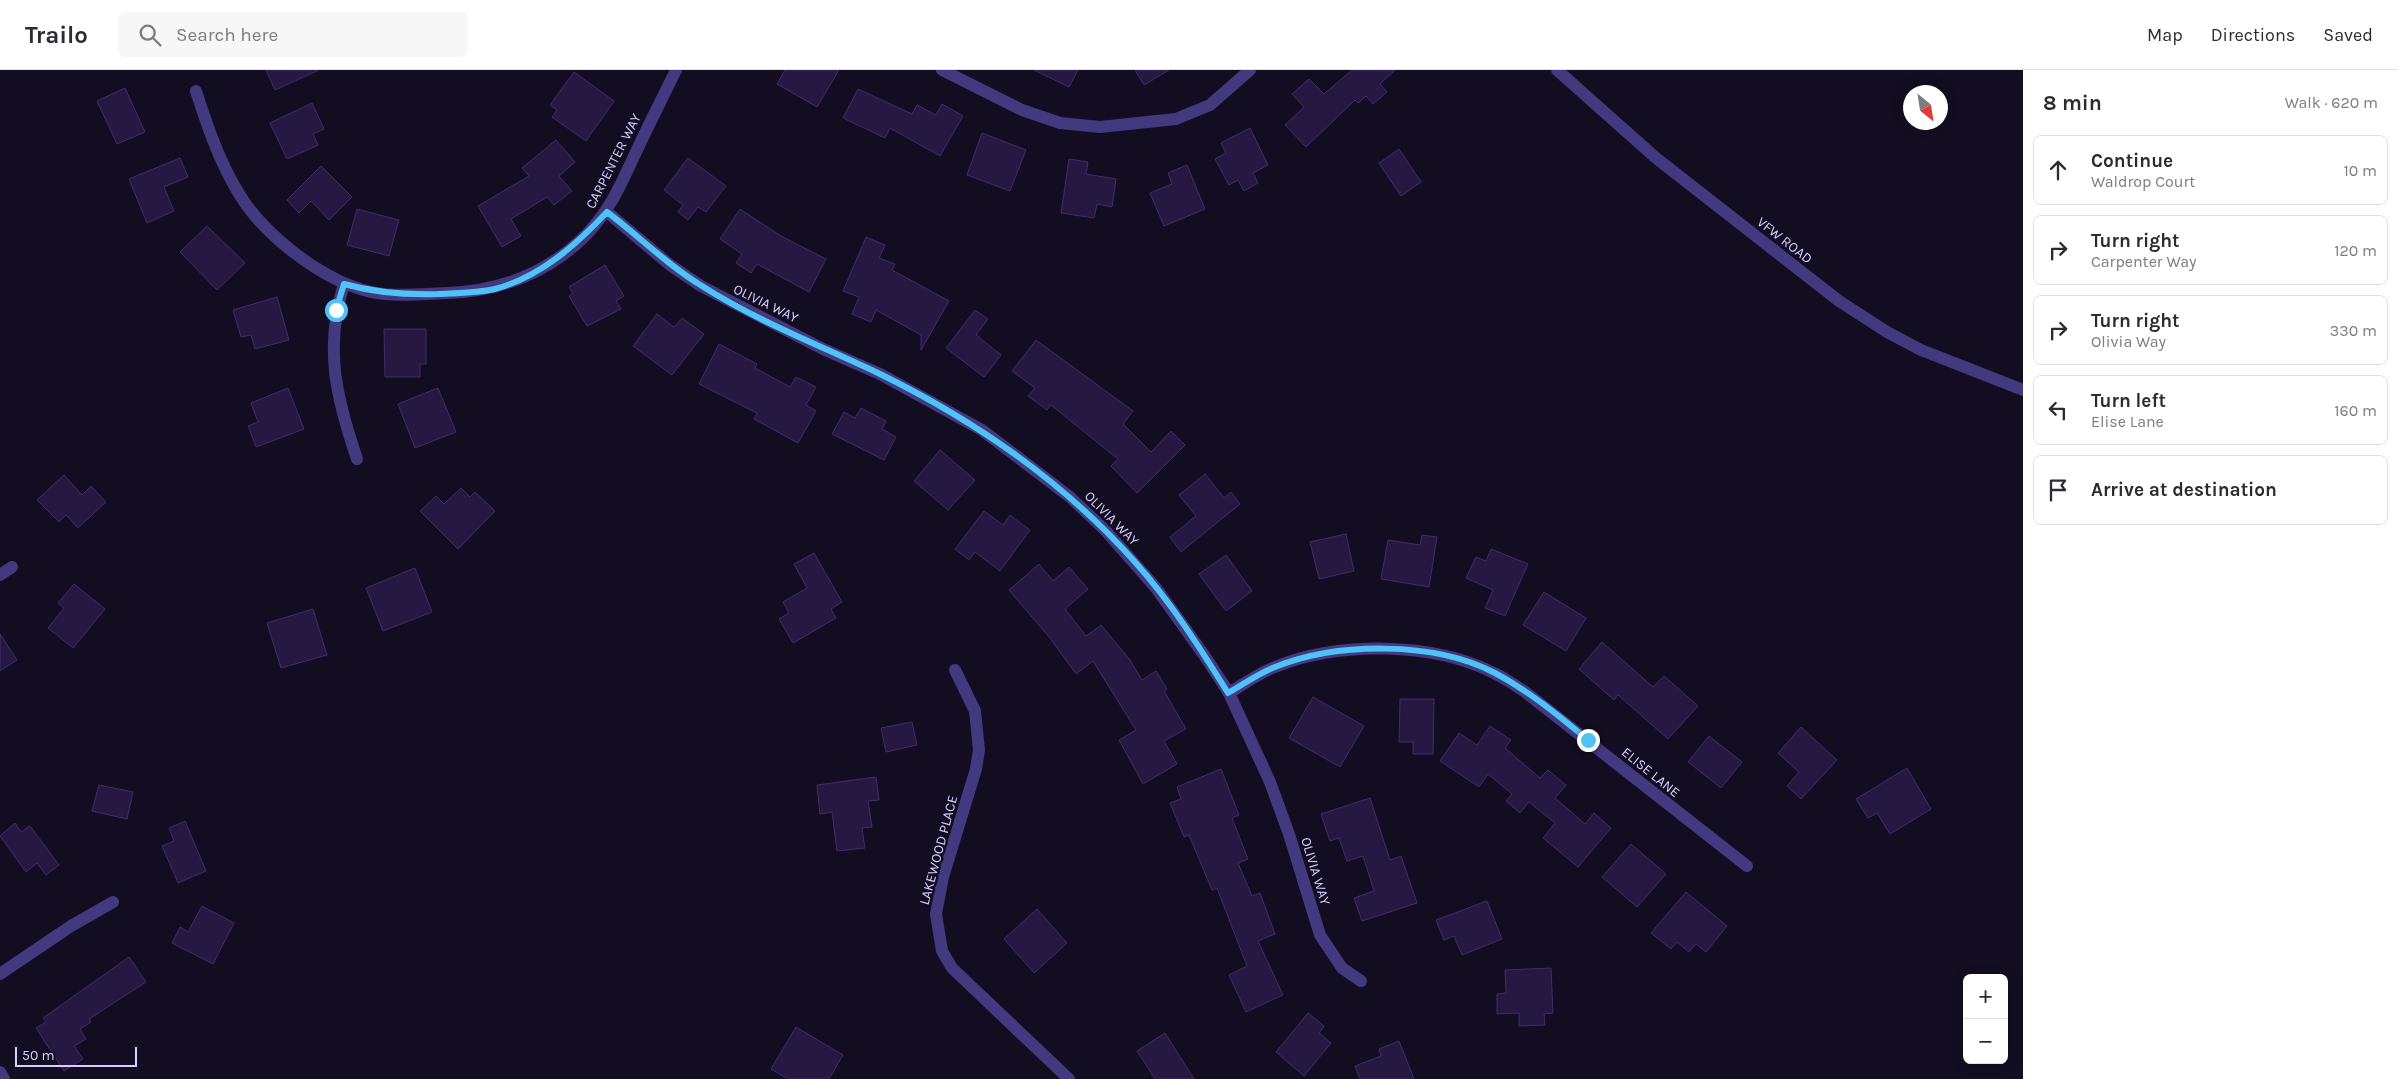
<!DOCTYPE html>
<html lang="en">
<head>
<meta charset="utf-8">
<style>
	body { margin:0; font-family:Karla,sans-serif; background:#f7f7f7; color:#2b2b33 }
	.controls { position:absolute; right:15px; bottom:15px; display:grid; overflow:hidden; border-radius:8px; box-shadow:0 2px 12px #0003 }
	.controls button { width:45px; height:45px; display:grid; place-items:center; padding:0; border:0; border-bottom:1px solid #e1e1e2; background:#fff; color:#2b2b33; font:25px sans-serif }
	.compass { position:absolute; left:1903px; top:15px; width:45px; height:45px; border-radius:50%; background:#fff; box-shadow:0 2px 12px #0003; rotate:150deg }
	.scale { position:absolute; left:15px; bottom:12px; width:122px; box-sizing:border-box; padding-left:5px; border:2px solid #d8cdfe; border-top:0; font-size:14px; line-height:18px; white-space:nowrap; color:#d8cdfe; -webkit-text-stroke:4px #130d21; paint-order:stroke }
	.stop { position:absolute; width:15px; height:15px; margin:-11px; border:4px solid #4fc3f7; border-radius:50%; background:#fff }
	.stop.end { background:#4fc3f7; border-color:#fff; box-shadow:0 1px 5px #0008 }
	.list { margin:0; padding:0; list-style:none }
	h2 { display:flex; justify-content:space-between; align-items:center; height:65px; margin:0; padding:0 20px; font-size:21px }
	h2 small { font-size:16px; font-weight:400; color:#7c7c81 }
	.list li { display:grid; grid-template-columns:32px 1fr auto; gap:15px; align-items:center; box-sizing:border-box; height:70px; margin:0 10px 10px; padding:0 10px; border:1px solid #e1e1e2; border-radius:8px }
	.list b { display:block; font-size:19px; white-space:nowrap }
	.list p { margin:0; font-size:16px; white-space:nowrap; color:#7c7c81 }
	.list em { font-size:16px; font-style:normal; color:#7c7c81 }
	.icon { flex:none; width:28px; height:28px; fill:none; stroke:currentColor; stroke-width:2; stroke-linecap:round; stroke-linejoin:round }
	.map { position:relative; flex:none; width:2023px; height:1009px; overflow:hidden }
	header { display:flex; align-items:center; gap:30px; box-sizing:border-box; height:70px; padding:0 25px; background:#fff; border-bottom:1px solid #e1e1e2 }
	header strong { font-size:24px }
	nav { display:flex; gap:28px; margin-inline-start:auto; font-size:18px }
	.search { width:350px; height:45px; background:#f7f7f7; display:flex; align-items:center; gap:12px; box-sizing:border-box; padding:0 18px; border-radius:8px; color:#7c7c81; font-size:19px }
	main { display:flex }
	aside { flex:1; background:#fff }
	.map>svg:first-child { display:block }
	.building { fill:#261941; stroke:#402c6d }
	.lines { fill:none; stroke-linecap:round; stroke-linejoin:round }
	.minor { stroke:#43397f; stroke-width:12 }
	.route { stroke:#4fc3f7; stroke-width:6 }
	.labels { text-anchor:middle; stroke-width:5; stroke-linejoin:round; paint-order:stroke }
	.street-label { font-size:14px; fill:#d8cdfe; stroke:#130d21 }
</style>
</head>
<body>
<header>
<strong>Trailo</strong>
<div class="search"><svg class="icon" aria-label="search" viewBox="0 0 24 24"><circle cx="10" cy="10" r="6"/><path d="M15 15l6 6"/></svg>Search here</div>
<nav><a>Map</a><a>Directions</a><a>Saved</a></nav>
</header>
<main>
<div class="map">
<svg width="2023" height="1009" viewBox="0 0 2023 1009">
	<rect width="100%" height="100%" fill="#130d21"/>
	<g class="building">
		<path d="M 266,0 L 319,0 L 275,20 Z"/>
		<path d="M 785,0 L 839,0 L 817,37 L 777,14 Z"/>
		<path d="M 1034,0 L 1078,0 L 1069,17 Z"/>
		<path d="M 1135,0 L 1169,0 L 1144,15 Z"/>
		<path d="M 1352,0 L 1395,0 L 1380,14 L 1387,22 L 1373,34 L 1366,26 L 1358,33 L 1355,30 L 1306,77 L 1285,55 L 1304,37 L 1292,24 L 1309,9 L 1324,24 Z"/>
		<path d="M 574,2 L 614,31 L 586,71 L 552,47 L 557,40 L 550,35 Z"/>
		<path d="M 125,18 L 145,62 L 117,74 L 97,31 Z"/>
		<path d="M 858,19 L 912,44 L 917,35 L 936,45 L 942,34 L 963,46 L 940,86 L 890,58 L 885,68 L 843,48 Z"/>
		<path d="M 312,33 L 324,59 L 313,64 L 318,75 L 287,89 L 270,53 Z"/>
		<path d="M 1250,58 L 1268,95 L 1253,103 L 1258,113 L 1244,121 L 1238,110 L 1229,115 L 1215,89 L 1226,83 L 1221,73 Z"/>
		<path d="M 982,63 L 1026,80 L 1010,121 L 967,105 Z"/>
		<path d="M 556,70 L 575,92 L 559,106 L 572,121 L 554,135 L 547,127 L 511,149 L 521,166 L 502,177 L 478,136 L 529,106 L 522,98 Z"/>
		<path d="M 1399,79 L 1421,112 L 1401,126 L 1379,93 Z"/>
		<path d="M 180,88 L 188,107 L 164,117 L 174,141 L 147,153 L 129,109 Z"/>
		<path d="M 688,88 L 726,116 L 706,142 L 698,137 L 688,150 L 678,142 L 683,135 L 664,120 Z"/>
		<path d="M 1069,89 L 1088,92 L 1086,104 L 1116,109 L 1112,137 L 1097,134 L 1094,148 L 1061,143 Z"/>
		<path d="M 1187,95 L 1205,139 L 1164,156 L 1150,123 L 1172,114 L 1168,103 Z"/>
		<path d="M 321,96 L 352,127 L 329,150 L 311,131 L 299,143 L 287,130 Z"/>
		<path d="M 357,139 L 399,150 L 389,186 L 347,175 Z"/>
		<path d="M 740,139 L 781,166 L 826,189 L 809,222 L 757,194 L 751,203 L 736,193 L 742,184 L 720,169 Z"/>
		<path d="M 207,156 L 245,193 L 217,220 L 180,182 Z"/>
		<path d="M 866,167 L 885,175 L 879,188 L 895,194 L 892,200 L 949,231 L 921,280 L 921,265 L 876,240 L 871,252 L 852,244 L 859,227 L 843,221 Z"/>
		<path d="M 605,195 L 624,226 L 616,231 L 621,239 L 587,256 L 569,226 L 573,223 L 569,217 Z"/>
		<path d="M 277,227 L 289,270 L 255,279 L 251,265 L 241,267 L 233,240 Z"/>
		<path d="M 975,240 L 988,249 L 976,265 L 1001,285 L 984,307 L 946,278 Z"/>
		<path d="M 657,244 L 674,257 L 682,248 L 704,264 L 672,305 L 633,276 Z"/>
		<path d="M 384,259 L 426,259 L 426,294 L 420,294 L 420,307 L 385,307 Z"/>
		<path d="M 1036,270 L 1133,341 L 1123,354 L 1151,382 L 1171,361 L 1185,375 L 1137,423 L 1111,396 L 1118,389 L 1051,335 L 1047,340 L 1028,326 L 1035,318 L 1012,301 Z"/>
		<path d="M 719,274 L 757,294 L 755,298 L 790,317 L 796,307 L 816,317 L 806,335 L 816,341 L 798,373 L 754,349 L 757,343 L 699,314 Z"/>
		<path d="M 288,318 L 304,359 L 256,377 L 248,356 L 258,352 L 251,333 Z"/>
		<path d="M 438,318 L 456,362 L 415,378 L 398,334 Z"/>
		<path d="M 861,338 L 886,351 L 882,359 L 896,367 L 884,390 L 832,364 L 844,342 L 855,348 Z"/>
		<path d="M 940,380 L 975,410 L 948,440 L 914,411 Z"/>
		<path d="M 1205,404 L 1224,428 L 1231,422 L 1240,434 L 1181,482 L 1170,467 L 1196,446 L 1179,425 Z"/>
		<path d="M 64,405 L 82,425 L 91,416 L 106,432 L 78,458 L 66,445 L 59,452 L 37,430 Z"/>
		<path d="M 461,418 L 470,427 L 475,422 L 495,441 L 458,479 L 420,441 L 436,426 L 444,434 Z"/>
		<path d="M 984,441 L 1003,455 L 1010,445 L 1030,460 L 1000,501 L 975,482 L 969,490 L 955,479 Z"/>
		<path d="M 1346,464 L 1354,501 L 1319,509 L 1310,472 Z"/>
		<path d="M 1422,465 L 1437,467 L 1429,517 L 1381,509 L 1388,470 L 1420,475 Z"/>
		<path d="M 1491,479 L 1528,494 L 1505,546 L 1485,538 L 1493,520 L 1466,508 L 1476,487 L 1486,491 Z"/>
		<path d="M 814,483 L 842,532 L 831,539 L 836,548 L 793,573 L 779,549 L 789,543 L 783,532 L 807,518 L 794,494 Z"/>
		<path d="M 1226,485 L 1252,521 L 1226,541 L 1199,504 Z"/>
		<path d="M 1039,494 L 1053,511 L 1069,497 L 1088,519 L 1065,539 L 1086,566 L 1101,555 L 1130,590 L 1142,610 L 1156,601 L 1167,619 L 1164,621 L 1186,659 L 1164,671 L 1177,694 L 1143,714 L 1119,670 L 1136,660 L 1093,591 L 1076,604 L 1050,568 L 1009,520 Z"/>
		<path d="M 415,498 L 432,542 L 383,561 L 366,518 Z"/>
		<path d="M 74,514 L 105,539 L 73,578 L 48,558 L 64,538 L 58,533 Z"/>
		<path d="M 1544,522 L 1586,548 L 1566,581 L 1523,555 Z"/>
		<path d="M 313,539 L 327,585 L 281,598 L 267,553 Z"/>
		<path d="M 0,564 L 17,590 L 0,601 Z"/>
		<path d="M 1602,572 L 1653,617 L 1664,606 L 1698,636 L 1668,669 L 1618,625 L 1614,630 L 1579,599 Z"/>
		<path d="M 1313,627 L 1364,656 L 1340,697 L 1289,668 Z"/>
		<path d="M 1400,629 L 1434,629 L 1433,684 L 1413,684 L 1413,672 L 1399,672 Z"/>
		<path d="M 912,652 L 917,675 L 886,682 L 881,658 Z"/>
		<path d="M 1490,656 L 1511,670 L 1505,678 L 1540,708 L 1548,700 L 1566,715 L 1555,728 L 1585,754 L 1594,743 L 1611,758 L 1578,797 L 1543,768 L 1555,753 L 1529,732 L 1520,743 L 1506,731 L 1512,724 L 1488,704 L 1479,717 L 1440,691 L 1459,663 L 1477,675 Z"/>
		<path d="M 1801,657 L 1837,690 L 1801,729 L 1787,716 L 1799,702 L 1778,683 Z"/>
		<path d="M 1709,666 L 1742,692 L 1721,718 L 1688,692 Z"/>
		<path d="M 1907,698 L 1931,739 L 1890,764 L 1877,743 L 1868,748 L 1856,729 Z"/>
		<path d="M 1221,699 L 1239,745 L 1232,748 L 1248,789 L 1238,793 L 1252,826 L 1260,823 L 1275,864 L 1258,871 L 1283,925 L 1246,942 L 1229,905 L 1247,896 L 1217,818 L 1212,820 L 1189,765 L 1184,767 L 1170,733 L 1181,729 L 1177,717 Z"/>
		<path d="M 876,707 L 879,730 L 868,731 L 872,757 L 862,758 L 865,778 L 837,781 L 832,742 L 820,744 L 817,715 Z"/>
		<path d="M 99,715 L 133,722 L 127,749 L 92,741 Z"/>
		<path d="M 1370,728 L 1390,790 L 1401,786 L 1417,833 L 1362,851 L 1354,828 L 1374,821 L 1363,786 L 1347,791 L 1339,768 L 1330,771 L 1321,744 Z"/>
		<path d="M 185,751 L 206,801 L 178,813 L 162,776 L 174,771 L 169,758 Z"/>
		<path d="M 15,753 L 21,762 L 30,756 L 59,795 L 46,805 L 37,793 L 26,802 L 0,766 Z"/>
		<path d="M 1631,774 L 1666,804 L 1637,837 L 1602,807 Z"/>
		<path d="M 1686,822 L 1727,856 L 1706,882 L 1696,874 L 1689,882 L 1677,872 L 1671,879 L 1651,863 Z"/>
		<path d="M 1487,831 L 1502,869 L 1462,885 L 1454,866 L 1444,870 L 1436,850 Z"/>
		<path d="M 202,836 L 234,853 L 213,894 L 172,873 L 180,857 L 188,862 Z"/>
		<path d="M 1037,839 L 1067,873 L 1034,903 L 1004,869 Z"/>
		<path d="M 129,887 L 146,912 L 89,949 L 91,952 L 80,959 L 86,969 L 74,976 L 83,989 L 64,1001 L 36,958 L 46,952 L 43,948 Z"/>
		<path d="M 1551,898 L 1553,943 L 1544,944 L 1545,955 L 1519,956 L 1519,943 L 1497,944 L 1497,924 L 1506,923 L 1505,900 Z"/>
		<path d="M 1308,943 L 1324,956 L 1319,963 L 1331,973 L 1304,1006 L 1276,982 Z"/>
		<path d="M 796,957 L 843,985 L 829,1009 L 788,1009 L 771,999 Z"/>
		<path d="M 1165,963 L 1194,1009 L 1155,1009 L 1137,981 Z"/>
		<path d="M 1399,971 L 1414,1009 L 1360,1009 L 1355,996 L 1381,986 L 1379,979 Z"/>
	</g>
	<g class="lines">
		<g class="minor">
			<path d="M 942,0 L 1022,40 L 1060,53 L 1100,57 L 1176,49 L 1210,35 L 1250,0"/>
			<path d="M 1557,0 L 1656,88 L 1839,231 L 1887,262 L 1921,280 L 2023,320"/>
			<path d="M 196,21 C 207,55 219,91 238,122 C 263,165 323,211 371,222 C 395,227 422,224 447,223 C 501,221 547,204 586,165 C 611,139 621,114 636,82 C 649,54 663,27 676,0"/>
			<path d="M 607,142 L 670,195 L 701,216 L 823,279 L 880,304 L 982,360 L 1070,427 L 1105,460 L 1156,518 L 1204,585 L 1229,623 L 1270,712 L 1289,764 L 1320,865 L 1342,898 L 1361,911"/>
			<path d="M 344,214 C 324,278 336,327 357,389"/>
			<path d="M 0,505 L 12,497"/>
			<path d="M 955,600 L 975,641 L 979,680 L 976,699 L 943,807 L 936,844 L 942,881 L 952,898 L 1069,1009"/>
			<path d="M 1229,623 C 1244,614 1259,603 1275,597 C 1339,571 1433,572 1494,603 C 1505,608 1514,615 1524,621 L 1747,796"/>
			<path d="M 0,904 L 71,856 L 113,832"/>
			<path d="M 0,1002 L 4,1009"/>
		</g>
	</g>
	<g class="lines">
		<path class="route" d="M 336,240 L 344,214 C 376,223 405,225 438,224 C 457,223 477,223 495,219 C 540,207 576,175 607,142 C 639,166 667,195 702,216 C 757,251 819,275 878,303 C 974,350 1064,412 1135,492 C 1171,532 1200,578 1228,623 C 1244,614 1259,603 1275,597 C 1338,572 1434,571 1495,603 C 1529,621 1559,646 1588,670"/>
	</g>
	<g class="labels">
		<g class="street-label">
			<text transform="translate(613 91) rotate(-63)" y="5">CARPENTER WAY</text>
			<text transform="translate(1785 170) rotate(38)" y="5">VFW ROAD</text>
			<text transform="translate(766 233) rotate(26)" y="5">OLIVIA WAY</text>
			<text transform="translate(1112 448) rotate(45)" y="5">OLIVIA WAY</text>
			<text transform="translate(1651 702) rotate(39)" y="5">ELISE LANE</text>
			<text transform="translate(938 780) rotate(-75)" y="5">LAKEWOOD PLACE</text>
			<text transform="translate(1316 801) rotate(73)" y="5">OLIVIA WAY</text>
		</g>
	</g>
</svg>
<div class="controls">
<button>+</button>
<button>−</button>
</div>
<svg class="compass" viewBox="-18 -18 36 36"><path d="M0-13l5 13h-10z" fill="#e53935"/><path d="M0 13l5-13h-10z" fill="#7c7c81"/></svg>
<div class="scale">50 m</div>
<div class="stop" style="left:336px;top:240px"></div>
<div class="stop end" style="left:1588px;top:670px"></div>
</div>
<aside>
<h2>8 min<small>Walk · 620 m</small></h2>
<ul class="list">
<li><svg class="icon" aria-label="ahead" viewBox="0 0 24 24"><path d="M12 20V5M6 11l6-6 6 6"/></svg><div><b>Continue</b><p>Waldrop Court</p></div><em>10 m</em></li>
<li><svg class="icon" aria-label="right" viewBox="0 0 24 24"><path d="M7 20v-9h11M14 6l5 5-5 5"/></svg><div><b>Turn right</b><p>Carpenter Way</p></div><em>120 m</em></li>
<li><svg class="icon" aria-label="right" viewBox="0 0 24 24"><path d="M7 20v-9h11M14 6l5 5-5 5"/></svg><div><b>Turn right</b><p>Olivia Way</p></div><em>330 m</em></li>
<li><svg class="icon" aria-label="left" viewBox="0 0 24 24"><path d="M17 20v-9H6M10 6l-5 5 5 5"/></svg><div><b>Turn left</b><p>Elise Lane</p></div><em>160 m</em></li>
<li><svg class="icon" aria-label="arrive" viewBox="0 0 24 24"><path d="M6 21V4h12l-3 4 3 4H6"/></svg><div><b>Arrive at destination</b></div></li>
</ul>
</aside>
</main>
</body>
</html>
